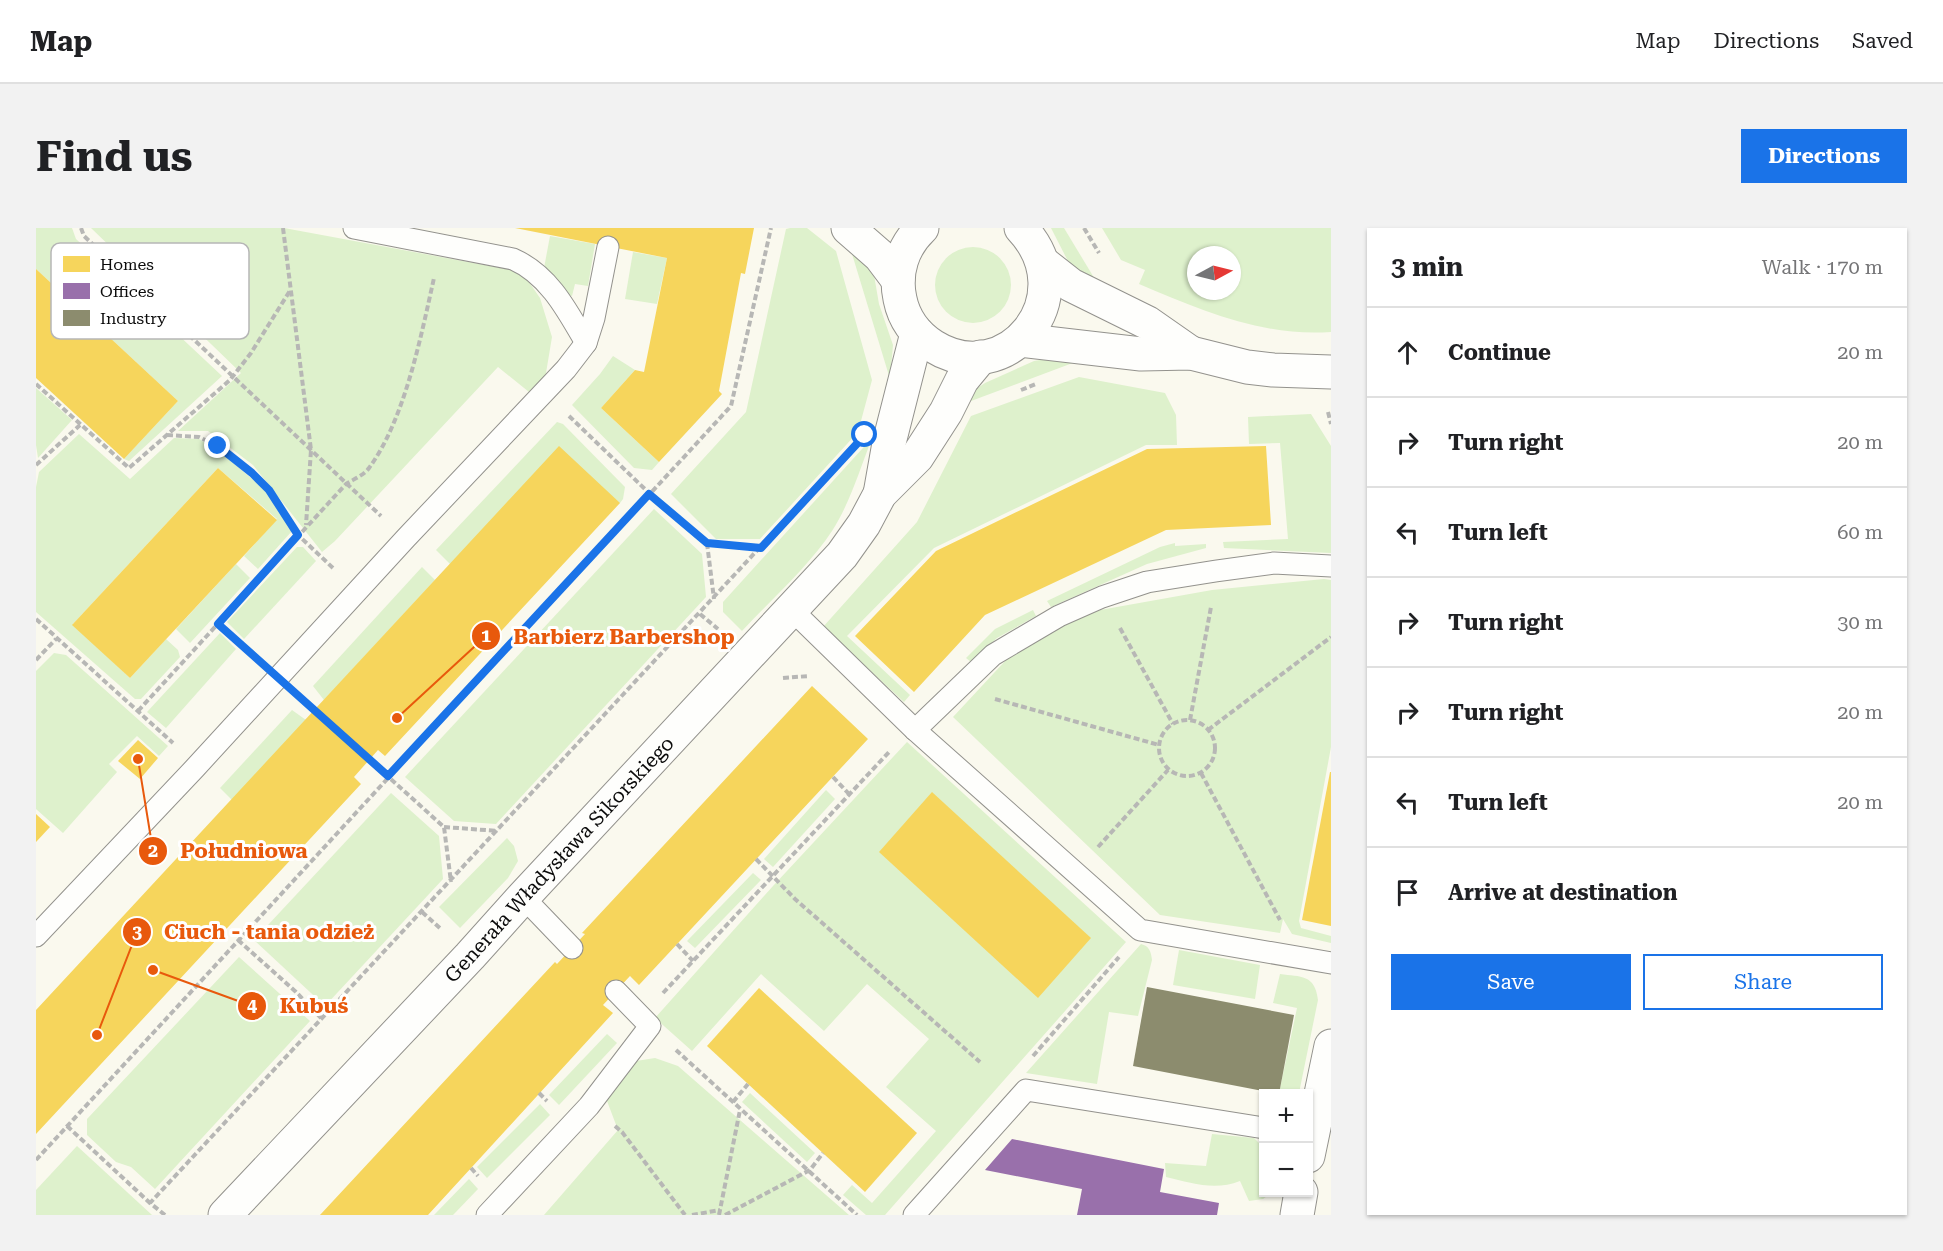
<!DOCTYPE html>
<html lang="en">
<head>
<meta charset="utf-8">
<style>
	body { margin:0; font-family:"Roboto Serif",serif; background:#f2f2f2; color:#202124 }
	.controls { position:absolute; right:18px; bottom:18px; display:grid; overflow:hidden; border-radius:0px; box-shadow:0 2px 4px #0004 }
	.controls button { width:54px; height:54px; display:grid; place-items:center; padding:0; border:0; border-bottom:2px solid #e0e0e0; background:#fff; color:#202124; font:30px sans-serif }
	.compass { position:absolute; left:1151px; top:18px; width:54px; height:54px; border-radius:50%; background:#fff; box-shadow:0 2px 4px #0004; rotate:83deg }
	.stop { position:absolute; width:18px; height:18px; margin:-14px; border:4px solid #1a73e8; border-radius:50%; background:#fff }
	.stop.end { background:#1a73e8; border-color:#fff; box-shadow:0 2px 6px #0008 }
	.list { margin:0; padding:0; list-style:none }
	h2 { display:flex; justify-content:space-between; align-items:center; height:78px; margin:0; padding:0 24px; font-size:26px }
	h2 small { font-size:20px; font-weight:400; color:#757577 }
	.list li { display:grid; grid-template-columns:39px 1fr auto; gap:18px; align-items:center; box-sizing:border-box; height:90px; padding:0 24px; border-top:2px solid #e0e0e0 }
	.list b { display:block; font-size:22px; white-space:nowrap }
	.list em { font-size:20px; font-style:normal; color:#757577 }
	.actions { display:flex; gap:12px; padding:18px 24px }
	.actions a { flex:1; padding:14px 0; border:2px solid #1a73e8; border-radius:0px; text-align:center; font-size:21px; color:#1a73e8 }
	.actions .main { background:#1a73e8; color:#fff }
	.icon { flex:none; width:33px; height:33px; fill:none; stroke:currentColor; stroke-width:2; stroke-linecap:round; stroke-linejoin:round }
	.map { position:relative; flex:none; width:1295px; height:987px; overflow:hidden; border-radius:0px }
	header { display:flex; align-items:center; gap:36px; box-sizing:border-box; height:84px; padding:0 30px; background:#fff; border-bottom:2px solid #e0e0e0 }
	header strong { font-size:28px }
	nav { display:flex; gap:33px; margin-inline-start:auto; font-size:21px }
	.intro { display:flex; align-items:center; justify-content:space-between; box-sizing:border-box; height:144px; padding:0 36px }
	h1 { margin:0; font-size:42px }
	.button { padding:15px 27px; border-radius:0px; background:#1a73e8; color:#fff; font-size:21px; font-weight:700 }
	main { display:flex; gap:36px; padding:0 36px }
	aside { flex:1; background:#fff; border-radius:0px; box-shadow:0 2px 4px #0004 }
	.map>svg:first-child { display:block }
	.green { fill:#def1cc; fill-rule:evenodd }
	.homes { fill:#f6d55c }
	.offices { fill:#9970ab }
	.industry { fill:#8c8c6e }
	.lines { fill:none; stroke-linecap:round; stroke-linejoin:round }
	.service-casing { stroke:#93928d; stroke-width:23 }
	.minor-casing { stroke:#93928d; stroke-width:35 }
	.path { stroke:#b7b7b5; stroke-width:4; stroke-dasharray:6 3; stroke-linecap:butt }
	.service { stroke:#fefefc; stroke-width:21 }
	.minor { stroke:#fefefc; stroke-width:33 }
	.route { stroke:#1a73e8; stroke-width:8 }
	.labels { text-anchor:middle; stroke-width:6; stroke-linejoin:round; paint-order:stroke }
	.street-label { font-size:20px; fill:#0b0b0b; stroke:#fff }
	.key { fill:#fff; stroke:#b6b6b6; stroke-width:1.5 }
	.key-label { font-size:16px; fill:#0b0b0b }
	.leader { fill:none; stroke:#e8590c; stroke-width:2 }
	.callout-dot { fill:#e8590c; stroke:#fff; stroke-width:2 }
	.mark-label { font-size:18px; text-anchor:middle; font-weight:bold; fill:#fff }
	.callout-label { font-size:21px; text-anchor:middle; font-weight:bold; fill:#e8590c; stroke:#fff; stroke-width:6; stroke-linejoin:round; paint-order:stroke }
</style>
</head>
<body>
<header>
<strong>Map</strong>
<nav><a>Map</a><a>Directions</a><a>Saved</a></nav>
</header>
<div class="intro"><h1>Find us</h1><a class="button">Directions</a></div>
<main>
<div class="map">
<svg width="1295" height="987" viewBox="0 0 1295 987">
	<rect width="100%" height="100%" fill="#faf9ee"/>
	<g class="green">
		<path d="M 0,0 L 36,0 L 40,11 L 186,148 L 93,233 L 88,231 L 142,173 L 0,41 Z"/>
		<path d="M 55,0 L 248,0 L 486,44 L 504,70 L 516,109 L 509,151 L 493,164 L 462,139 L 299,313 L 286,324 L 217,237 L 172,203 L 142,203 L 205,145 Z"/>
		<path d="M 754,0 L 771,0 L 800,23 L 836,152 L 822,204 L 724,311 L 680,311 L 635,266 L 710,184 L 750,1 Z"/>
		<path d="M 1015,0 L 1028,0 L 1063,58 L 1036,41 Z"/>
		<path d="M 1066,0 L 1295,0 L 1295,104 C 1226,109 1165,82 1103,56 L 1109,42 L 1085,32 ZM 1160,27 L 1196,27 L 1196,63 L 1160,63 Z"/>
		<path d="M 514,8 L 559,16 L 552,58 L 539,56 L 536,68 L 528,65 L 511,41 L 508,40 Z"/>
		<path d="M 813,16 L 825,27 L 838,47 L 843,76 L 857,117 L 854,151 Z"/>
		<circle cx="937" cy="57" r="38"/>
		<path d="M 597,24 L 631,30 L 621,76 L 589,71 Z"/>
		<path d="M 577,128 L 599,142 L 565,180 L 623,234 L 616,242 L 598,240 L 536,177 L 564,146 Z"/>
		<path d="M 1022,129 L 1042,133 L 927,176 L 940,161 L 949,155 L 998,133 Z"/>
		<path d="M 1043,149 L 1129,165 L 1140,187 L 1141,217 L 1110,217 L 898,320 L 811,408 L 874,467 L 868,474 L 787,399 L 881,294 L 935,188 Z"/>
		<path d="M 0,160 L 36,192 L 2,230 L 0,217 Z"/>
		<path d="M 1275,186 L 1295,218 L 1295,325 L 1188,320 L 1187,314 L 1252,311 L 1244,215 L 1213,216 L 1212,189 Z"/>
		<path d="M 521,194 L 527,196 L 589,259 L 587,271 L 584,275 L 414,336 L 400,322 Z"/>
		<path d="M 43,206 L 94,251 L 138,210 L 163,211 L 181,221 L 229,262 L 256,303 L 222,341 L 208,328 L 241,291 L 182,240 L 37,396 L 94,450 L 130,411 L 142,422 L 144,429 L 105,471 L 99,471 L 0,384 L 0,259 L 3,244 Z"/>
		<path d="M 836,210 C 824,241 814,275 796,303 C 774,337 734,373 706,403 L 687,384 L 687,374 Z"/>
		<path d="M 618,281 L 666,326 L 670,369 L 460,596 L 418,593 L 369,549 Z"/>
		<path d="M 1139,315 L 1139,318 L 1170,316 L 1170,320 L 1111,336 L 1015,379 L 1011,373 L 1124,319 Z"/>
		<path d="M 261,319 L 267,319 L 280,333 L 208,411 L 191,394 Z"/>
		<path d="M 200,336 L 214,350 L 154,415 L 140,401 Z"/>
		<path d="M 386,339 L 399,352 L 288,472 L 277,458 Z"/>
		<path d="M 1288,351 L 1295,352 L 1295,519 L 1263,693 L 1265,700 L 1295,708 L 1295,715 L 1256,706 L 1247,691 L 1244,705 L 1124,687 L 917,489 L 971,431 L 1028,397 L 1064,382 L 1176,362 Z"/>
		<path d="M 997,382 L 1000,388 L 961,410 L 935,434 L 930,430 L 959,401 Z"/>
		<path d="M 184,405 L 200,421 L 130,500 L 111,484 Z"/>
		<path d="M 18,425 L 30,427 L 132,518 L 123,528 L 101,508 L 73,536 L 81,544 L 27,605 L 0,581 L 0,443 Z"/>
		<path d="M 256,482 L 270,492 L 196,572 L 184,560 Z"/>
		<path d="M 871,514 L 1090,714 L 849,987 L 830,987 L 807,967 L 816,957 L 836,975 L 900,903 L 850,859 L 893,811 L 831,756 L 788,803 L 725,746 L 656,823 L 619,790 L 737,658 Z"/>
		<path d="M 790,562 L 799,571 L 737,639 L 728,631 Z"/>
		<path d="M 355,565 L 403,608 L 407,651 L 289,778 L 218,712 Z"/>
		<path d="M 471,610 L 478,618 L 482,633 L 472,650 L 424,700 L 403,679 Z"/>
		<path d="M 717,645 L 725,652 L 659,720 L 651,713 Z"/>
		<path d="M 1105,716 C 1113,718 1115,723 1116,732 L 1102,788 L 1073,784 L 1061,856 L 990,845 Z"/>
		<path d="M 1143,722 L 1224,737 L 1219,771 L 1137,757 Z"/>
		<path d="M 203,729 L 274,793 L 119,961 L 95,939 L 80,934 L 51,907 L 51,891 Z"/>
		<path d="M 1244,746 C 1265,749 1279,746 1282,772 L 1263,865 L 1243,865 L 1261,780 L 1237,775 Z"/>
		<path d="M 571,806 L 581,815 L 523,877 L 513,867 Z"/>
		<path d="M 619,830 L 642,838 L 813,987 L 508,987 L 582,902 L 571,873 L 582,853 L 600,833 Z"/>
		<path d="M 714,865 L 779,925 L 771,934 L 706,874 Z"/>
		<path d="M 504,876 L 514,887 L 451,950 L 441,939 Z"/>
		<path d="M 1176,906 L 1218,910 L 1226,918 L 1228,964 L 1235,965 L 1227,971 L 1213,973 L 1204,953 C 1179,963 1155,955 1130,949 L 1129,935 L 1170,938 Z"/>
		<path d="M 41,918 L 116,987 L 0,987 L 0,962 Z"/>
		<path d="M 433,951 L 442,961 L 417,987 L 398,987 Z"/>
	</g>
	<g class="homes">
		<path d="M 479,0 L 718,0 L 709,46 L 705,45 L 683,163 L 686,166 L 623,234 L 565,180 L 599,142 L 608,144 L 631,30 Z"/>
		<path d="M 0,41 L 142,173 L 88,231 L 0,150 Z"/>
		<path d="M 523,218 L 584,275 L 349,528 L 342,522 L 318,549 L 325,556 L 0,906 L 0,782 Z"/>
		<path d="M 1230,218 L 1235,297 L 1130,302 L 949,387 L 878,464 L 819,408 L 900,323 L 1111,221 Z"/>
		<path d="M 182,240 L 241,292 L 94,450 L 36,397 Z"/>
		<path d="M 776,458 L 832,511 L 603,757 L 594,748 L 567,777 L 577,785 L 392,987 L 284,987 L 519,734 L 521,736 L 549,706 L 546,705 Z"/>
		<path d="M 102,512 L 122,530 L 104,551 L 82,533 Z"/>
		<path d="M 1294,544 L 1295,544 L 1295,698 L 1266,692 Z"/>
		<path d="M 896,564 L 1055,710 L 1002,770 L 843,624 Z"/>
		<path d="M 0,586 L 14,599 L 0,614 Z"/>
		<path d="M 723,760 L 881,905 L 829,964 L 671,818 Z"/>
	</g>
	<path class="offices" d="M 976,911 L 1128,941 L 1124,964 L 1183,975 L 1181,987 L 1041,987 L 1046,961 L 949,942 Z"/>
	<path class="industry" d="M 1111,759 L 1258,787 L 1243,866 L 1097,838 Z"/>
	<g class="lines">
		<g class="service-casing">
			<g id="service">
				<path d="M 318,0 L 477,31 C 513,47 531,82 550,115"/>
				<path d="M 756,382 L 879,502 L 1104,702 L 1295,735"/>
				<path d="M 879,502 L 957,427 L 1023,388 L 1066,369 L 1111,354 L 1180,343 L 1238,335 L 1295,338"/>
				<path d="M 487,669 L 536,720"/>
				<path d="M 0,708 L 159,540 L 370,310 L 530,141 L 550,115 L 558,90 L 572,19"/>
				<path d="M 451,987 L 553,878 L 614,798 L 580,763"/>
				<path d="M 878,987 L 990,862 L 1228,900"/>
			</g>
		</g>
		<g class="minor-casing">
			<g id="minor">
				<path d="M 812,0 L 844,28 L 862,52"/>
				<path d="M 886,0 C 867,18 858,44 864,71 C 868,91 880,107 897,118 C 970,164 1050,69 985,0"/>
				<path d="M 1007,35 L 1035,57 L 1112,95 L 1155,125"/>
				<path d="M 984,112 L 1105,126 L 1155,125 L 1211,139 L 1237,142 L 1295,144"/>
				<path d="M 844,266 L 853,215 L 881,105"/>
				<path d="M 1272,928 L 1295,818"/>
				<path id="s1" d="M 189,987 L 434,728 L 487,669 L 806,327 L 828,296 L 844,266 L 881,229 L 910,184 L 926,152 L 945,129"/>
				<path d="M 1261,987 L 1265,964"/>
			</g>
		</g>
		<g class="path">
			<path d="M 45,0 L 48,8 L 345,288"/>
			<path d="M 247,0 L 275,222 L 270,297"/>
			<path d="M 1048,0 L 1063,25"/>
			<path d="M 0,156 L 93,240 L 194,152 L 215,125 L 255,61"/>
			<path d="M 985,162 L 1000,156"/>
			<path d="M 1292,184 L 1295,196"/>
			<path d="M 533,188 L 613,265 L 671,315 L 724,320"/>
			<path d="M 131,207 L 163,209 L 182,218 L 216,245 L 233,263 L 262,307 L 297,340"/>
			<path d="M 0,237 L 44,197"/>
			<path d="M 671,315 L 678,371"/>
			<path d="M 664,386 L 682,401"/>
			<path d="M 0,391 L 137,515"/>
			<path d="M 182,396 L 217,428"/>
			<path d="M 1084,400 L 1137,496"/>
			<path d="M 0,432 L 20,411"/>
			<path d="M 747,450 L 773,448"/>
			<path d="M 959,471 L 1123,517"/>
			<path d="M 268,473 L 408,599 L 415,654"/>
			<path d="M 102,483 L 310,256 C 318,251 328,247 333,240 C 369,191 385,108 398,50"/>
			<circle cx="1151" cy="520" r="28"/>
			<path d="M 1154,492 L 1175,379"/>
			<path d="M 1172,502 L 1295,409"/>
			<path d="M 1165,545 L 1244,692"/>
			<path d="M 797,549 L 813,566"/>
			<path d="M 408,599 L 462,603"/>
			<path d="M 1062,619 L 1132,542"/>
			<path d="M 720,631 L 759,671 L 944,834"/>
			<path d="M 386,684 L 406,702"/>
			<path d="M 202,712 L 260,764 L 286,791"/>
			<path d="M 641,716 L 657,733"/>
			<path d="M 627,765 L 854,523"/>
			<path d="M 640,822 L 821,987"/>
			<path d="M 997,828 L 1083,729"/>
			<path d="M 503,865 L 511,873"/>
			<path d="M 697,874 L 712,856"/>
			<path d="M 31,898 L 114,975"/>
			<path d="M 579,898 L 586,904 L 649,987"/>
			<path d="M 0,932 L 695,178 L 735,0"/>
			<path d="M 435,940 L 442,948"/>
			<path d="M 129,987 L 114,975 L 808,229"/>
			<path d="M 656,987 L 684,982"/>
			<path d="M 683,987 L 704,882"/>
			<path d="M 689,987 L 774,942 L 787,925"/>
		</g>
		<use href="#service" class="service"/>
		<use href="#minor" class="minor"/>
	</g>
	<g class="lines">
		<path class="route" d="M 182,218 L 216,245 L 233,262 L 262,307 L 182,396 L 352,548 L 613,266 L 671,315 L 725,320 L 829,207"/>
	</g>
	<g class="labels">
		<g class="street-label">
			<text dy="7" stroke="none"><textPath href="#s1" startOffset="488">Generała Władysława Sikorskiego</textPath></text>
		</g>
	</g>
	<rect x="15" y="15" width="198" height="96" rx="9" class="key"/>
	<rect x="27" y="28" width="27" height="16" fill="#f6d55c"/>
	<rect x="27" y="55" width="27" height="16" fill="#9970ab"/>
	<rect x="27" y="82" width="27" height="16" fill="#8c8c6e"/>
	<g class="key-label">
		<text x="64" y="42">Homes</text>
		<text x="64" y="69">Offices</text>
		<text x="64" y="96">Industry</text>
	</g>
	<path class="leader" d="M361 490L450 408M102 531L117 623M61 807L101 704M117 742L216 778"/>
	<g class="callout-dot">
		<circle cx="361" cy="490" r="6"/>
		<circle cx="102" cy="531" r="6"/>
		<circle cx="61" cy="807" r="6"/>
		<circle cx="117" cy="742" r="6"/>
		<circle cx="450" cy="408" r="15"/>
		<circle cx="117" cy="623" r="15"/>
		<circle cx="101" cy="704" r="15"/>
		<circle cx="216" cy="778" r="15"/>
	</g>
	<g class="mark-label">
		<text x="450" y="414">1</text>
		<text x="117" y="629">2</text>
		<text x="101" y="710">3</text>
		<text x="216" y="784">4</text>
	</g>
	<g class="callout-label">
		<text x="588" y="416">Barbierz Barbershop</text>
		<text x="208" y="630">Południowa</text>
		<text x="233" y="711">Ciuch - tania odzież</text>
		<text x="278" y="785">Kubuś</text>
	</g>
</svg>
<div class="controls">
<button>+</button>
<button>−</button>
</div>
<svg class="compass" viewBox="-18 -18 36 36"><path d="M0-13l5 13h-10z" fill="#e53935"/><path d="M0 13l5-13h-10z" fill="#757577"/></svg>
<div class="stop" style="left:829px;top:207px"></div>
<div class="stop end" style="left:182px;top:218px"></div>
</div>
<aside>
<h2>3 min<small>Walk · 170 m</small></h2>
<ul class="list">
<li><svg class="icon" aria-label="ahead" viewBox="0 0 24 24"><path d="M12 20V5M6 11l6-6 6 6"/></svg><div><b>Continue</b></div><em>20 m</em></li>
<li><svg class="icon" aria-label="right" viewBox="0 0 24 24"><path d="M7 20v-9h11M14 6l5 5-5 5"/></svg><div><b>Turn right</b></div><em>20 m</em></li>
<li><svg class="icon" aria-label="left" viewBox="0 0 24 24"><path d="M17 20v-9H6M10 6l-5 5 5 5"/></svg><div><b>Turn left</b></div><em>60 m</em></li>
<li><svg class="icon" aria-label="right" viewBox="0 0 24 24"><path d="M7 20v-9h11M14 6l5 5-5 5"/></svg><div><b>Turn right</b></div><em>30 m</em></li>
<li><svg class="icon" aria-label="right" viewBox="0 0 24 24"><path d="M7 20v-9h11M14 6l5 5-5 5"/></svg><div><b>Turn right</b></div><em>20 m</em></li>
<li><svg class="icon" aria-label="left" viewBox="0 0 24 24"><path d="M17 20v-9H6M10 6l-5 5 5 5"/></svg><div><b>Turn left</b></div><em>20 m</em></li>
<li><svg class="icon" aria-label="arrive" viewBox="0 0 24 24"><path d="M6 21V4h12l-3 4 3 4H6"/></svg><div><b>Arrive at destination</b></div></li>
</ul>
<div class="actions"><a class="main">Save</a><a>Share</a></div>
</aside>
</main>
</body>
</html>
